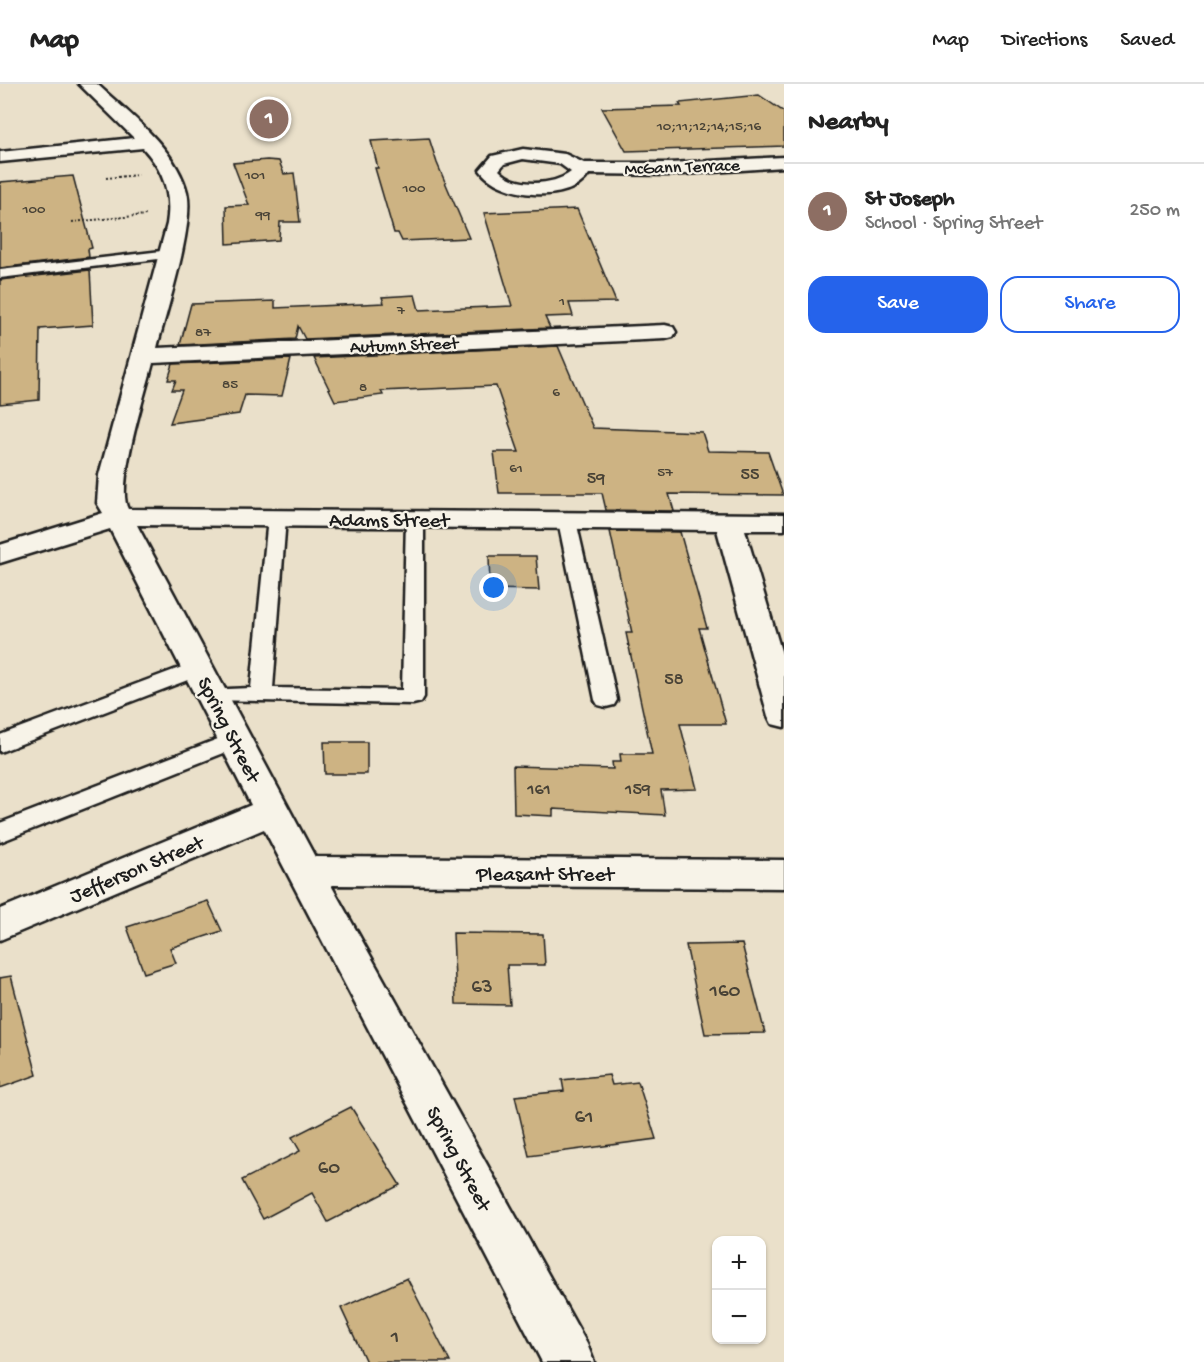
<!DOCTYPE html>
<html lang="en">
<head>
<meta charset="utf-8">
<style>
	body { margin:0; font-family:"Gochi Hand",sans-serif; background:#f2f2f2; color:#222 }
	.controls { position:absolute; right:18px; bottom:18px; display:grid; overflow:hidden; border-radius:12px; box-shadow:0 2px 4px #0004 }
	.controls button { width:54px; height:54px; display:grid; place-items:center; padding:0; border:0; border-bottom:2px solid #e0e0e0; background:#fff; color:#222; font:30px sans-serif }
	.you { position:absolute; left:494px; top:504px; width:21px; height:21px; margin:-15px; border:4px solid #fff; border-radius:50%; background:#1a73e8; box-shadow:0 0 0 9px #1a73e833 }
	.badge { display:grid; place-items:center; width:39px; height:39px; border-radius:50%; background:#2563eb; color:#fff; font-size:20px; font-weight:700 }
	.pin { position:absolute; translate:-50% -50%; border:3px solid #fff; box-shadow:0 2px 6px #0006 }
	.list { margin:0; padding:0; list-style:none }
	h2 { display:flex; justify-content:space-between; align-items:center; height:78px; margin:0; padding:0 24px; font-size:26px }
	h2 small { font-size:20px; font-weight:400; color:#767676 }
	.list li { display:grid; grid-template-columns:39px 1fr auto; gap:18px; align-items:center; box-sizing:border-box; height:96px; padding:0 24px; border-top:2px solid #e0e0e0 }
	.list b { display:block; font-size:22px; white-space:nowrap }
	.list p { margin:0; font-size:20px; white-space:nowrap; color:#767676 }
	.list em { font-size:20px; font-style:normal; color:#767676 }
	.actions { display:flex; gap:12px; padding:18px 24px }
	.actions a { flex:1; padding:14px 0; border:2px solid #2563eb; border-radius:18px; text-align:center; font-size:21px; color:#2563eb }
	.actions .main { background:#2563eb; color:#fff }
	.map { position:relative; flex:none; width:784px; height:1278px; overflow:hidden }
	header { display:flex; align-items:center; gap:36px; box-sizing:border-box; height:84px; padding:0 30px; background:#fff; border-bottom:2px solid #e0e0e0 }
	header strong { font-size:28px }
	nav { display:flex; gap:33px; margin-inline-start:auto; font-size:21px }
	main { display:flex }
	aside { flex:1; background:#fff }
	.map>svg:first-child { display:block }
	.building { fill:#cdb383; stroke:#1c1c1c; stroke-width:1.5 }
	.lines { fill:none; stroke-linecap:round; stroke-linejoin:round }
	.lane-casing { stroke:#1c1c1c; stroke-width:5 }
	.street-casing { stroke:#1c1c1c; stroke-width:5 }
	.path { stroke:#1c1c1c; stroke-width:2; stroke-dasharray:2 2; stroke-linecap:butt }
	.lane { fill:#f7f3e8; fill-rule:evenodd }
	.street { fill:#f7f3e8; fill-rule:evenodd }
	.labels { text-anchor:middle; stroke-width:4.5; stroke-linejoin:round; paint-order:stroke }
	.far-number-label { font-size:15px; fill:#484236 }
	.far-street-label { font-size:18px; fill:#1c1c1c; stroke:#f7f3e8 }
	.number-label { font-size:18px; fill:#484236 }
	.street-label { font-size:21px; fill:#1c1c1c; stroke:#f7f3e8 }
	.near-number-label { font-size:21px; fill:#484236 }
</style>
</head>
<body>
<header>
<strong>Map</strong>
<nav><a>Map</a><a>Directions</a><a>Saved</a></nav>
</header>
<main>
<div class="map">
<svg width="784" height="1278" viewBox="0 0 784 1278">
	<rect width="100%" height="100%" fill="#eae0ca"/>
	<filter id="ink" filterUnits="userSpaceOnUse"><feTurbulence type="fractalNoise" baseFrequency=".0167" numOctaves="2"/><feDisplacementMap in="SourceGraphic" scale="12" xChannelSelector="R" yChannelSelector="G"/><feConvolveMatrix kernelMatrix="1 2 1 2 8 2 1 2 1" color-interpolation-filters="sRGB"/></filter>
	<g filter="url(#ink)">
		<g class="building">
			<path d="M 759,11 L 784,28 L 784,62 L 626,67 L 602,24 L 681,22 L 679,19 Z"/>
			<path d="M 429,54 L 437,79 L 469,154 L 402,157 L 398,149 L 394,149 L 375,84 L 378,84 L 371,57 Z"/>
			<path d="M 267,76 L 279,77 L 284,90 L 294,89 L 300,138 L 280,138 L 279,156 L 227,160 L 226,122 L 249,121 L 233,79 Z"/>
			<path d="M 73,92 L 92,164 L 88,165 L 89,173 L 0,184 L 0,98 Z"/>
			<path d="M 577,125 L 616,218 L 569,219 L 573,232 L 545,233 L 550,244 L 305,255 L 298,242 L 295,255 L 180,261 L 191,220 L 275,217 L 275,224 L 384,219 L 382,213 L 415,211 L 419,226 L 512,222 L 484,129 Z"/>
			<path d="M 90,186 L 93,241 L 40,245 L 39,316 L 0,320 L 0,196 Z"/>
			<path d="M 558,262 L 593,344 L 702,348 L 708,367 L 768,368 L 783,411 L 669,410 L 674,427 L 606,426 L 602,409 L 499,409 L 494,368 L 519,368 L 496,302 L 381,307 L 383,311 L 335,317 L 314,274 Z"/>
			<path d="M 291,275 L 282,312 L 245,311 L 239,330 L 170,339 L 182,306 L 172,306 L 176,296 L 168,296 L 173,280 Z"/>
			<path d="M 610,447 L 680,448 L 707,544 L 699,544 L 726,640 L 680,640 L 697,705 L 661,706 L 665,731 L 553,725 L 553,732 L 514,730 L 513,682 L 613,685 L 612,678 L 621,678 L 620,670 L 652,670 L 626,549 L 632,549 Z"/>
			<path d="M 489,472 L 536,472 L 539,506 L 490,505 Z"/>
			<path d="M 324,658 L 367,658 L 367,690 L 325,690 Z"/>
			<path d="M 208,817 L 222,847 L 170,864 L 176,879 L 144,889 L 127,843 Z"/>
			<path d="M 453,849 L 543,850 L 545,881 L 507,881 L 510,921 L 456,920 Z"/>
			<path d="M 742,860 L 765,949 L 705,950 L 686,861 Z"/>
			<path d="M 11,892 L 37,991 L 0,1004 L 0,894 Z"/>
			<path d="M 609,991 L 612,1001 L 638,998 L 656,1055 L 529,1072 L 515,1012 L 564,1007 L 562,996 Z"/>
			<path d="M 351,1023 L 400,1101 L 328,1138 L 312,1109 L 263,1135 L 242,1096 L 300,1067 L 292,1053 Z"/>
			<path d="M 407,1194 L 450,1278 L 366,1278 L 341,1224 Z"/>
		</g>
		<g class="lines">
			<g class="lane-casing">
				<g id="lane">
					<path d="M 170,166 L 177,170 L 175,173 L 0,194 L 0,186 Z"/>
					<path d="M 277,428 L 286,434 L 273,604 L 402,606 L 406,435 L 415,429 L 422,431 L 424,435 L 424,613 L 421,618 L 413,620 L 205,616 L 202,611 L 205,606 L 251,604 L 268,434 Z"/>
					<path d="M 567,431 L 576,437 L 617,616 L 614,621 L 606,623 L 598,621 L 595,616 L 558,437 Z"/>
					<path d="M 198,577 L 206,579 L 209,584 L 206,589 L 0,668 L 0,651 Z"/>
					<path d="M 236,648 L 244,651 L 247,656 L 244,661 L 0,758 L 0,739 Z"/>
				</g>
			</g>
			<g class="street-casing">
				<g id="street">
					<path d="M 79,0 L 97,0 C 128,29 176,64 187,108 C 195,140 166,228 157,264 L 665,241 L 673,243 L 676,248 L 673,253 L 665,255 L 153,279 C 146,307 115,402 128,425 L 784,430 L 784,446 L 745,446 L 784,577 L 784,643 L 772,640 L 768,632 L 717,446 L 137,441 L 315,773 L 784,776 L 784,804 L 331,801 L 587,1260 L 594,1278 L 542,1278 L 264,745 L 0,856 L 0,825 L 251,721 L 110,445 L 0,479 L 0,461 L 103,429 L 97,419 L 99,391 L 167,140 C 172,109 163,86 143,64 L 0,78 L 0,68 L 134,54 Z"/>
					<path d="M 523,65 L 565,70 L 584,79 L 670,79 L 784,73 L 784,83 L 670,91 L 589,90 C 570,121 499,114 480,86 L 492,72 ZM 523,75 L 560,80 L 571,88 C 553,102 515,104 499,86 L 504,80 Z"/>
				</g>
			</g>
			<g class="path">
				<path d="M 106,94 L 138,91"/>
				<path d="M 72,138 L 146,131"/>
			</g>
			<use href="#lane" class="lane"/>
			<use href="#street" class="street"/>
		</g>
	</g>
	<g class="labels">
		<g class="far-number-label">
			<text x="709" y="46">10;11;12;14;15;16</text>
			<text x="255" y="95">101</text>
			<text x="414" y="108">100</text>
			<text x="34" y="129">100</text>
			<text x="263" y="135">99</text>
			<text x="562" y="221">1</text>
			<text x="401" y="230">7</text>
			<text x="203" y="252">87</text>
			<text x="230" y="304">85</text>
			<text x="363" y="307">8</text>
			<text x="556" y="312">6</text>
			<text x="516" y="388">61</text>
			<text x="665" y="392">57</text>
		</g>
		<g class="far-street-label">
			<text transform="translate(682 82) rotate(-2)" y="6">McGann Terrace</text>
			<text transform="translate(404 260) rotate(-2)" y="6">Autumn Street</text>
		</g>
		<g class="number-label">
			<text x="750" y="395">55</text>
			<text x="596" y="399">59</text>
			<text x="674" y="600">58</text>
			<text x="539" y="710">161</text>
			<text x="638" y="710">159</text>
		</g>
		<g class="street-label">
			<text x="389" y="442">Adams Street</text>
			<text transform="translate(230 645) rotate(63)" y="7">Spring Street</text>
			<text transform="translate(136 784) rotate(-23)" y="7">Jefferson Street</text>
			<text x="545" y="796">Pleasant Street</text>
			<text transform="translate(460 1074) rotate(62)" y="7">Spring Street</text>
		</g>
		<g class="near-number-label">
			<text x="482" y="908">63</text>
			<text x="725" y="912">160</text>
			<text x="584" y="1038">61</text>
			<text x="329" y="1089">60</text>
			<text x="395" y="1258">1</text>
		</g>
	</g>
</svg>
<div class="controls">
<button>+</button>
<button>−</button>
</div>
<div class="you"></div>
<div class="pin badge" style="left:269px;top:35px;background:#8d6e63">1</div>
</div>
<aside>
<h2>Nearby<small></small></h2>
<ul class="list">
<li><span class="badge" style="background:#8d6e63">1</span><div><b>St Joseph</b><p>School · Spring Street</p></div><em>250 m</em></li>
</ul>
<div class="actions"><a class="main">Save</a><a>Share</a></div>
</aside>
</main>
</body>
</html>
